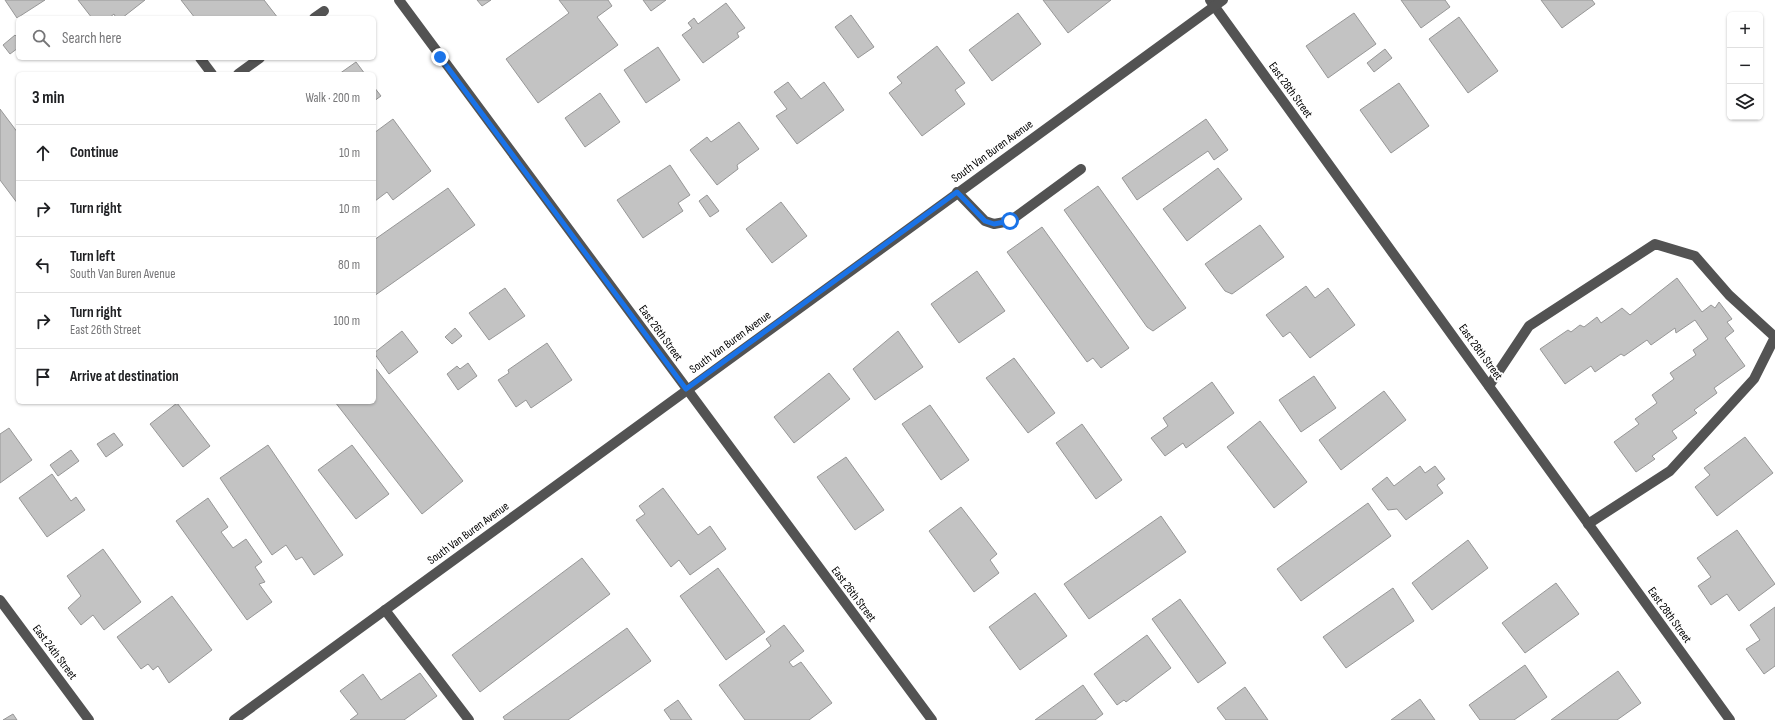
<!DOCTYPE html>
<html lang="en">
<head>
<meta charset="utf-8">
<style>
	body { margin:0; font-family:"Sofia Sans Condensed",sans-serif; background:#f6f6f6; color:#202124 }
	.controls { position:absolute; right:12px; top:12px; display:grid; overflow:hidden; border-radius:6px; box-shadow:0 1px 3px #0004 }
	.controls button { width:36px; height:36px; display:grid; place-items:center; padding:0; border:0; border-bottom:1px solid #e0e0e0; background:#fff; color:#202124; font:20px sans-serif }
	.stop { position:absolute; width:12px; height:12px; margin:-9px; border:3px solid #1a73e8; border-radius:50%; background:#fff }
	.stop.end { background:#1a73e8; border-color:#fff; box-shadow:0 1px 4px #0008 }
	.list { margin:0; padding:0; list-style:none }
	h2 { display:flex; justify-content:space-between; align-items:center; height:52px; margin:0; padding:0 16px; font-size:17px }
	h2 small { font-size:13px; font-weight:400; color:#757577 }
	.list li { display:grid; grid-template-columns:26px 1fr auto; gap:12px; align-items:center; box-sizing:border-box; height:56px; padding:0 16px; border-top:1px solid #e0e0e0 }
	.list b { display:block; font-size:15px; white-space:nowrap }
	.list p { margin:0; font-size:13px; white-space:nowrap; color:#757577 }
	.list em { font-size:13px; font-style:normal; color:#757577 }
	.icon { flex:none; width:22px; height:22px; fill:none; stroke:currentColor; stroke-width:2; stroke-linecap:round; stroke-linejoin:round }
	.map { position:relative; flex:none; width:1775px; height:720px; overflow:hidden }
	.search { position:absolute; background:#fff; box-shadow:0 1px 3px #0004; left:16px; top:16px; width:360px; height:44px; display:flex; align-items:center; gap:10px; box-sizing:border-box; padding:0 14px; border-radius:6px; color:#757577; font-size:15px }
	.panel { position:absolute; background:#fff; box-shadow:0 1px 3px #0004; left:16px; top:72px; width:360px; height:332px; border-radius:6px }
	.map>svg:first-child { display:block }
	.building { fill:#c3c3c3; stroke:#979797 }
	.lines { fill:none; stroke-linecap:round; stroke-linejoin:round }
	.minor { stroke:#535353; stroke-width:10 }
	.route { stroke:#1a73e8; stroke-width:5 }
	.labels { text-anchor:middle; stroke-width:4; stroke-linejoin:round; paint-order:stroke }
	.street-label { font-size:12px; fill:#000; stroke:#fff }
</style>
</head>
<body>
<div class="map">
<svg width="1775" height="720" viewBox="0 0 1775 720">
	<rect width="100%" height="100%" fill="#fff"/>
	<g class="building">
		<path d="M 5,0 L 45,0 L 17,18 Z"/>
		<path d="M 78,0 L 145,0 L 122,18 L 116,18 L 114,14 L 109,18 L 92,18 Z"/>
		<path d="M 181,0 L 264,0 L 278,18 L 195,18 Z"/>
		<path d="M 477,0 L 491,0 L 482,6 Z"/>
		<path d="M 559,0 L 608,0 L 612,6 L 597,17 L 618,45 L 538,103 L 506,59 L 569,13 Z"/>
		<path d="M 643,0 L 666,0 L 651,11 Z"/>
		<path d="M 1043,0 L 1111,0 L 1068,33 Z"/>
		<path d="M 1401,0 L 1445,0 L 1450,7 L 1421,28 Z"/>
		<path d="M 1541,0 L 1592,0 L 1595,4 L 1562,28 Z"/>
		<path d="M 726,3 L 745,28 L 737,33 L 739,37 L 703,63 L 682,35 L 692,28 L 688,23 L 694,18 L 698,24 Z"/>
		<path d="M 1018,13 L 1041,44 L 992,81 L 969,50 Z"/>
		<path d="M 1354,13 L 1376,44 L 1328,78 L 1306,46 Z"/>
		<path d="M 851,15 L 874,47 L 858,58 L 835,27 Z"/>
		<path d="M 1459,17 L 1498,71 L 1468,93 L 1429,39 Z"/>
		<path d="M 15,35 L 18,38 L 18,48 L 10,54 L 3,45 Z"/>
		<path d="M 937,46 L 965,83 L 955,90 L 965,104 L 922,136 L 889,93 L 902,83 L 897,77 Z"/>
		<path d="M 658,47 L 680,80 L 646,103 L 624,70 Z"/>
		<path d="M 1385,49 L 1392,58 L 1374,72 L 1367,63 Z"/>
		<path d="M 356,62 L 365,74 L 339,74 Z"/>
		<path d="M 788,82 L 801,99 L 824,82 L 844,110 L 797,144 L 776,116 L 787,109 L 774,92 Z"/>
		<path d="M 1399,83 L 1429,126 L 1391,153 L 1360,110 Z"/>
		<path d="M 374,87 L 381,96 L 374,101 Z"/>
		<path d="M 600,93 L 620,122 L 585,147 L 565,118 Z"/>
		<path d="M 0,109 L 18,133 L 18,204 L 0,180 Z"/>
		<path d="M 393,119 L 431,171 L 393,200 L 387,192 L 375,201 L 374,199 L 374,133 Z"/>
		<path d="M 1206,119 L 1228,150 L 1214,160 L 1208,151 L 1137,200 L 1122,178 Z"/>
		<path d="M 739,122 L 759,149 L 737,165 L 738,169 L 717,185 L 690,150 L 707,137 L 711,142 Z"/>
		<path d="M 670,165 L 690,195 L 678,203 L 683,211 L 643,238 L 617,200 Z"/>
		<path d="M 1218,168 L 1242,199 L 1187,241 L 1163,209 Z"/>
		<path d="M 1098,186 L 1186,308 L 1153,331 L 1147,327 L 1064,210 Z"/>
		<path d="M 448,188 L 475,225 L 374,296 L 374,240 Z"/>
		<path d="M 707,195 L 719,211 L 710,217 L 699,201 Z"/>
		<path d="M 781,202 L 807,236 L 772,263 L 746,229 Z"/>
		<path d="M 1260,225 L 1284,257 L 1232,294 L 1225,291 L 1205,264 Z"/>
		<path d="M 1042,227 L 1129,348 L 1101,368 L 1093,358 L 1087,362 L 1007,252 Z"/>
		<path d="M 977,271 L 1005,311 L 959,343 L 931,304 Z"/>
		<path d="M 1677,278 L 1702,312 L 1711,305 L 1715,308 L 1719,302 L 1732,319 L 1727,322 L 1734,331 L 1725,338 L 1745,366 L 1714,388 L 1717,393 L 1694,410 L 1697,413 L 1672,431 L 1677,438 L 1652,456 L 1655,459 L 1636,472 L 1614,442 L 1639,424 L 1635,419 L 1657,403 L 1652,395 L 1674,379 L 1670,373 L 1696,355 L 1693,350 L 1708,339 L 1695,320 L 1676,333 L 1675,328 L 1651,345 L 1647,340 L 1624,356 L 1621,354 L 1595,372 L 1591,366 L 1565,384 L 1540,349 L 1568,330 L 1571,332 L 1580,325 L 1584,327 L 1597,317 L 1601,323 L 1622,308 L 1630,315 Z"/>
		<path d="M 1306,286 L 1315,298 L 1328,288 L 1355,325 L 1310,358 L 1290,332 L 1283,337 L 1266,315 Z"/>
		<path d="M 505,288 L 525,316 L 489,340 L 469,313 Z"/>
		<path d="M 455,328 L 462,336 L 452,344 L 445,337 Z"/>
		<path d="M 402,331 L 418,352 L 389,374 L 374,353 Z"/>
		<path d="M 898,331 L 923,367 L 875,400 L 853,369 Z"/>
		<path d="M 547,343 L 572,380 L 531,408 L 526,400 L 516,407 L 498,380 L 509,373 L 508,370 Z"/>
		<path d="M 1014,358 L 1055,413 L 1028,433 L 986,378 Z"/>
		<path d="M 468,363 L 477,376 L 458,390 L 447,374 L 457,366 L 460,369 Z"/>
		<path d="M 376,369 L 463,481 L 422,514 L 335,402 L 374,402 L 374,370 Z"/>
		<path d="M 829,373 L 850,399 L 794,443 L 774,417 Z"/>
		<path d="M 1314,376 L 1336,408 L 1301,432 L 1279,400 Z"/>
		<path d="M 1212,382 L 1234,413 L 1186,448 L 1183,443 L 1165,456 L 1151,438 L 1168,426 L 1163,418 Z"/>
		<path d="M 1384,391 L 1406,420 L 1341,470 L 1319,440 Z"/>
		<path d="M 177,403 L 210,446 L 183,467 L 150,424 Z"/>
		<path d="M 930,405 L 969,460 L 941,480 L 902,424 Z"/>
		<path d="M 1260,421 L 1307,482 L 1274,508 L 1227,447 Z"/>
		<path d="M 1082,424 L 1122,480 L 1096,499 L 1056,443 Z"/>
		<path d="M 9,428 L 32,460 L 0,483 L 0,434 Z"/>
		<path d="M 114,433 L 123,445 L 106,457 L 97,444 Z"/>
		<path d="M 1745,437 L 1773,473 L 1717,516 L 1695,487 L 1710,475 L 1704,468 Z"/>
		<path d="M 268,445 L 343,555 L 314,575 L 302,557 L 296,560 L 286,545 L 272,555 L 220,478 Z"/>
		<path d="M 352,445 L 389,494 L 356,519 L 318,470 Z"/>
		<path d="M 71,450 L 79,461 L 58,476 L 50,465 Z"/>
		<path d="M 846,457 L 884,510 L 855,530 L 817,477 Z"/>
		<path d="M 1420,466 L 1425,473 L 1435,466 L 1445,479 L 1437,485 L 1443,493 L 1406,520 L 1397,509 L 1388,510 L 1372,489 L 1387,477 L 1394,486 Z"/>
		<path d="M 52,474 L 71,501 L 76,497 L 85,510 L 47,537 L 19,498 Z"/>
		<path d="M 663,488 L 698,535 L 710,526 L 726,549 L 690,575 L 679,560 L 671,567 L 636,520 L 645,514 L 639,506 Z"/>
		<path d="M 208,498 L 228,527 L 221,532 L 233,548 L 246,539 L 262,562 L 255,567 L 265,582 L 259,584 L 272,602 L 247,620 L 176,521 Z"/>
		<path d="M 1368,503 L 1391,536 L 1301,601 L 1277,569 Z"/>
		<path d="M 961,507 L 997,554 L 990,560 L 999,573 L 974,592 L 929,531 Z"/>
		<path d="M 1161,516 L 1186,552 L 1089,619 L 1064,584 Z"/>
		<path d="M 1737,530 L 1775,584 L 1739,611 L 1727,594 L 1711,605 L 1698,586 L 1711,577 L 1697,558 Z"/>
		<path d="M 1468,540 L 1488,568 L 1432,610 L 1412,583 Z"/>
		<path d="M 103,549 L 141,602 L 104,630 L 93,615 L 81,625 L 68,608 L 81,596 L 67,576 Z"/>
		<path d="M 582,558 L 610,594 L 480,692 L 452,655 Z"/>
		<path d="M 718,568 L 765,632 L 726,660 L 680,596 Z"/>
		<path d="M 1556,583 L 1579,614 L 1525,653 L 1502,623 Z"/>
		<path d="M 1393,588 L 1414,621 L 1346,668 L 1323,637 Z"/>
		<path d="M 1035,593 L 1067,636 L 1020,670 L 989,627 Z"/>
		<path d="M 172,596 L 212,650 L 169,683 L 158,666 L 153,670 L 148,664 L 141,669 L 117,637 Z"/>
		<path d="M 1180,599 L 1226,663 L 1198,683 L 1152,619 Z"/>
		<path d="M 1775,607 L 1775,666 L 1764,674 L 1746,649 L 1760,640 L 1750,625 Z"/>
		<path d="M 784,625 L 804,651 L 789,662 L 793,667 L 801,662 L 832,703 L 809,720 L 745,720 L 719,685 L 771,646 L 766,639 Z"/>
		<path d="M 627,628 L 651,661 L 568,720 L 505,720 L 503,717 Z"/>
		<path d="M 1147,635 L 1171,668 L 1126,702 L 1124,700 L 1117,705 L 1094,674 Z"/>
		<path d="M 1525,665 L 1547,697 L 1514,720 L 1480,720 L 1469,705 Z"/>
		<path d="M 1618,671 L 1641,703 L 1617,720 L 1551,720 Z"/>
		<path d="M 420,673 L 437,696 L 404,720 L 350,720 L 358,714 L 340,691 L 363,674 L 381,700 Z"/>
		<path d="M 1083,685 L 1103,714 L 1095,720 L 1035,720 Z"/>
		<path d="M 1245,687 L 1268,720 L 1226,720 L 1217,708 Z"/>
		<path d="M 1420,699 L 1435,720 L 1391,720 Z"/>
		<path d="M 678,700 L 692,720 L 671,720 L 664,710 Z"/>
		<path d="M 13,714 L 17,720 L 3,720 Z"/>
	</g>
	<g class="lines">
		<g class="minor">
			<path d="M 399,0 L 932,720"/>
			<path d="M 1210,0 L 1730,720"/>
			<path d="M 314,18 L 324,11"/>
			<path d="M 200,58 L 212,74"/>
			<path d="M 238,74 L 260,58"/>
			<path d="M 957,192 L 985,221 L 994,224 L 1010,221 L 1081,169"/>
			<path d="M 1489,386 L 1529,326 L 1655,244 L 1695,256 L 1729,295 L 1775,337 L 1754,379 L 1670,471 L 1588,524"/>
			<path d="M 0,600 L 89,720"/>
			<path d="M 385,610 L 469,720"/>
			<path d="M 234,720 L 1223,0"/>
		</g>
	</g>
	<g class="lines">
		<path class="route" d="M 440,57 L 686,389 L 957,192 L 985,221 L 994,224 L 1010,221"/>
	</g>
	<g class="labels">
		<g class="street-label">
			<text transform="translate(1291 90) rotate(54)" y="4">East 28th Street</text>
			<text transform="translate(992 151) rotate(-36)" y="4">South Van Buren Avenue</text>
			<text transform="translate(661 333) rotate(54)" y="4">East 26th Street</text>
			<text transform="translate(730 342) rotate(-36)" y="4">South Van Buren Avenue</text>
			<text transform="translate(1481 352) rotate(54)" y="4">East 28th Street</text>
			<text transform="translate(468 533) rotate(-36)" y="4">South Van Buren Avenue</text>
			<text transform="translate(854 594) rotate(53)" y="4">East 26th Street</text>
			<text transform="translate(1670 615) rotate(54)" y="4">East 28th Street</text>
			<text transform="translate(55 652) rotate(53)" y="4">East 24th Street</text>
		</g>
	</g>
</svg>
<div class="controls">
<button>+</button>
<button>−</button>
<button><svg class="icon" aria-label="layers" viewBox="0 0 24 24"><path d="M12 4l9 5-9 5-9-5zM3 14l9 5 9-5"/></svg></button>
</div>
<div class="stop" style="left:1010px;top:221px"></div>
<div class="stop end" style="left:440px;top:57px"></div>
<div class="search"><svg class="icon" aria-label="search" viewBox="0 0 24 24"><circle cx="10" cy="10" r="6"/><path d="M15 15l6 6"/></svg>Search here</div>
<section class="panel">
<h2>3 min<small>Walk · 200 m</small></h2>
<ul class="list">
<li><svg class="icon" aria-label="ahead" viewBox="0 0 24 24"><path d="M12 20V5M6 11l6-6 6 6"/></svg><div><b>Continue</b></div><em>10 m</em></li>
<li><svg class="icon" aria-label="right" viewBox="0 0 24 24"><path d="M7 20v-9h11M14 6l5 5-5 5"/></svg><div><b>Turn right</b></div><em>10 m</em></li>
<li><svg class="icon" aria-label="left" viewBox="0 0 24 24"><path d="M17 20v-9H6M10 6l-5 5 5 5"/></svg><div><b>Turn left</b><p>South Van Buren Avenue</p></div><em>80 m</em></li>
<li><svg class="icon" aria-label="right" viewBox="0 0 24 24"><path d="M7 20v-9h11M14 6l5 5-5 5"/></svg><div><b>Turn right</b><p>East 26th Street</p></div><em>100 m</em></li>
<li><svg class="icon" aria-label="arrive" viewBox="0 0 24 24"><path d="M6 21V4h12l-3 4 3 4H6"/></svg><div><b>Arrive at destination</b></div></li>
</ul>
</section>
</div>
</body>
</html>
